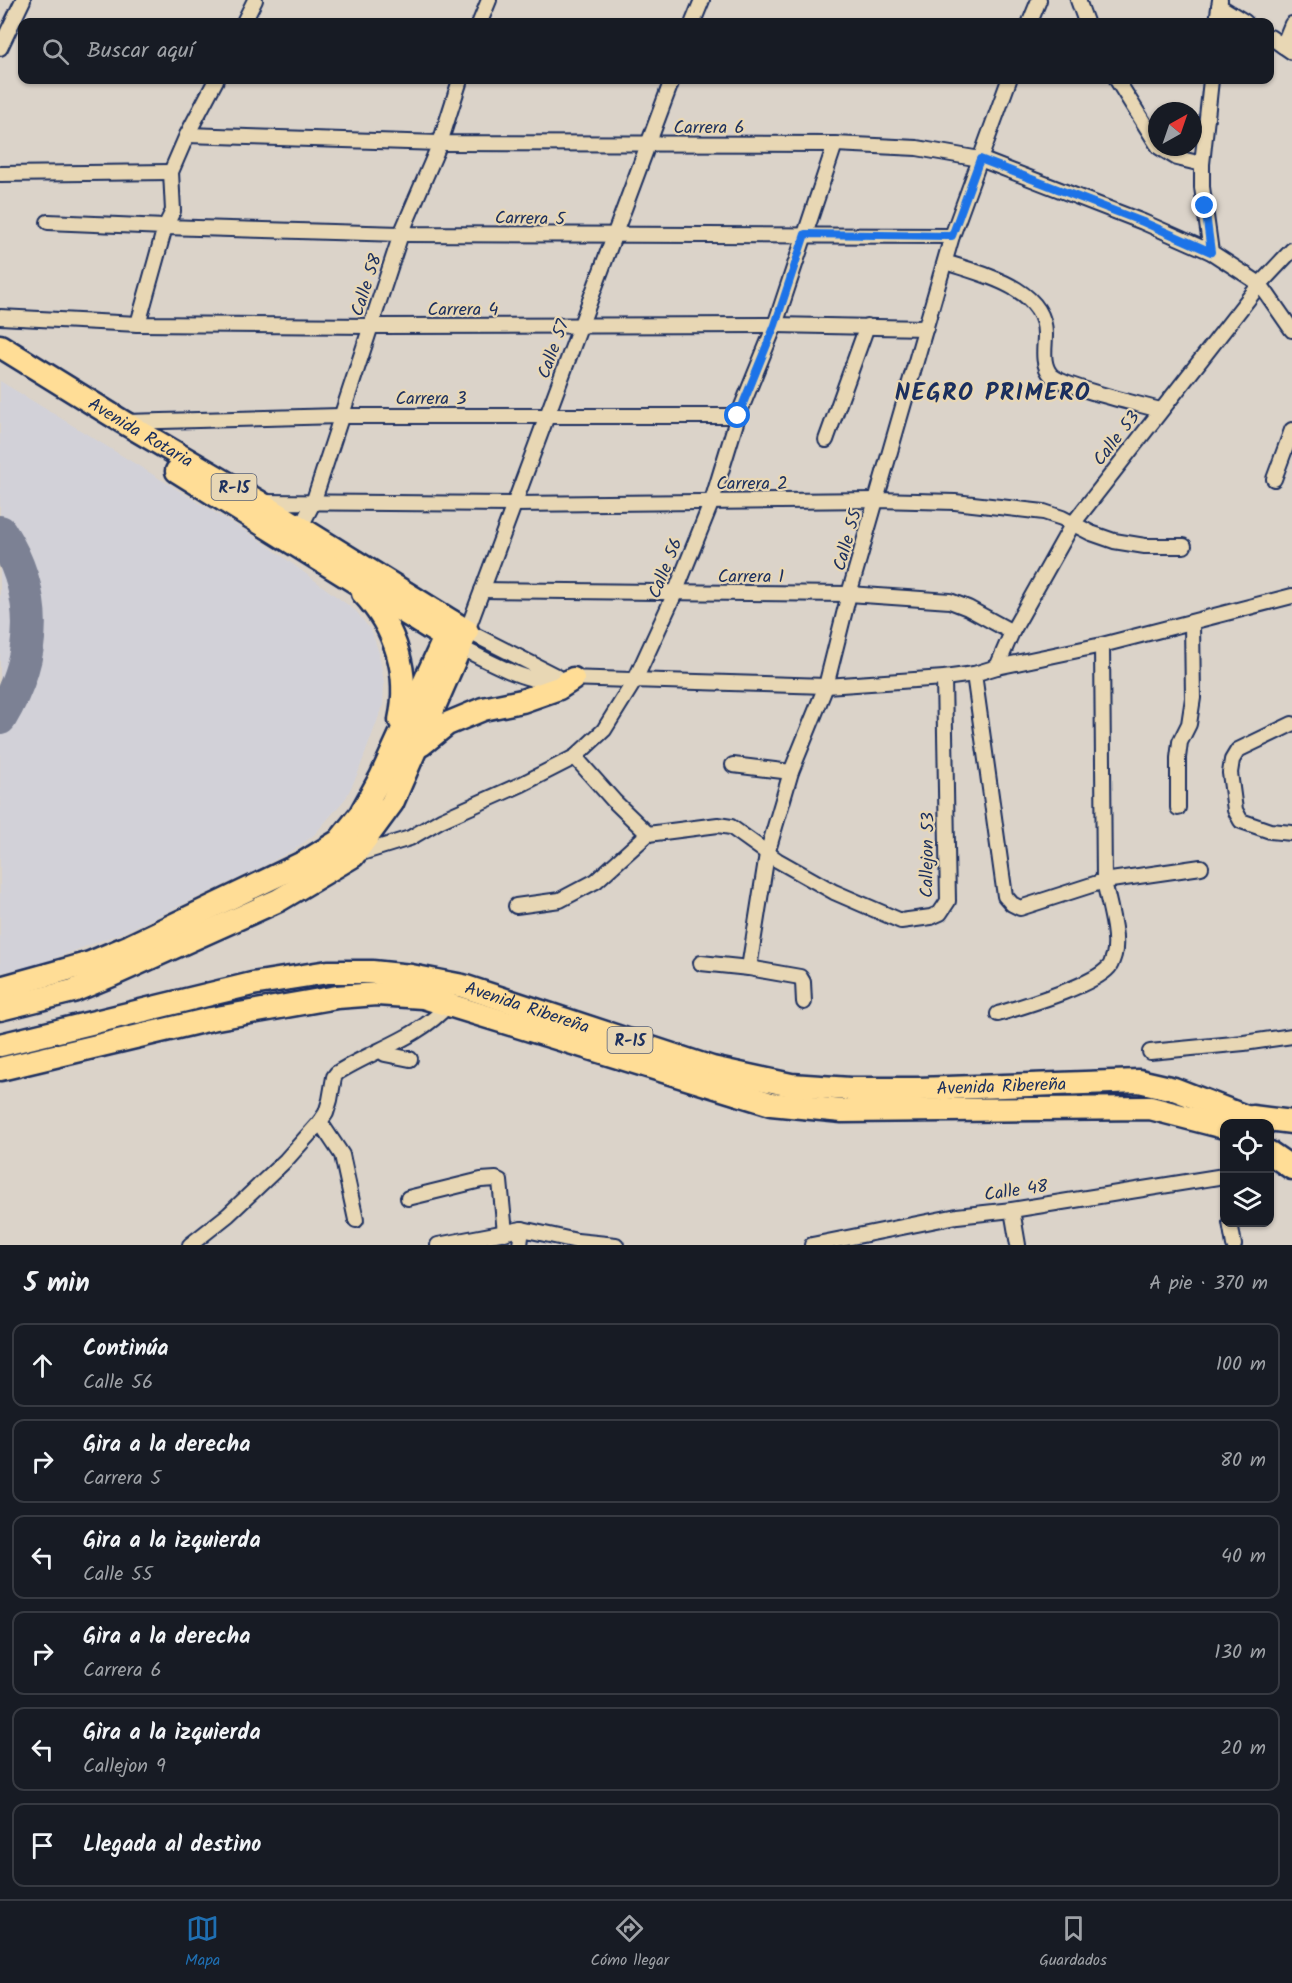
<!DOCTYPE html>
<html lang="es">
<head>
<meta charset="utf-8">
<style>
	body { margin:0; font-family:Kalam,sans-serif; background:#20242c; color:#f1f3f6 }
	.controls { position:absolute; right:18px; bottom:18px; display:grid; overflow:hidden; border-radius:12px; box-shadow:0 2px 4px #0004 }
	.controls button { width:54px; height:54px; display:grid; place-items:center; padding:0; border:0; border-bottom:2px solid #363941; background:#171b24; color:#f1f3f6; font:30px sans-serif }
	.compass { position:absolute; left:1148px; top:102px; width:54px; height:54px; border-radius:50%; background:#171b24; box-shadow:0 2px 4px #0004; rotate:40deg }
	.stop { position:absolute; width:18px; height:18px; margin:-14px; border:4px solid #1a73e8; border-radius:50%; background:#fff }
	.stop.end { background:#1a73e8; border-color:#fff; box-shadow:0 2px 6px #0008 }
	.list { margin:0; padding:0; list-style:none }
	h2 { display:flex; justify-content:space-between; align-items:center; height:78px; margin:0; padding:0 24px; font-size:26px }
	h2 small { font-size:20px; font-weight:400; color:#9ea1a6 }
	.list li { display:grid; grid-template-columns:39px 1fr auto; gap:18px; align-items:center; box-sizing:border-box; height:84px; margin:0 12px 12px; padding:0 12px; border:2px solid #363941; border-radius:12px }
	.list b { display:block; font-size:22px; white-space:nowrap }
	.list p { margin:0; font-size:20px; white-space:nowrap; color:#9ea1a6 }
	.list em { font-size:20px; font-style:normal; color:#9ea1a6 }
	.icon { flex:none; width:33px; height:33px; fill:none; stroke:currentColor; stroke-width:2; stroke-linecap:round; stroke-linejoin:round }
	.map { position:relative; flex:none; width:1292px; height:1245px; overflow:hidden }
	.search { position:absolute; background:#171b24; box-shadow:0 2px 4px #0004; left:18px; right:18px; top:18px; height:66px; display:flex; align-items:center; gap:15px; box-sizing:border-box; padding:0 21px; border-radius:12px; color:#9ea1a6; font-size:22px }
	.sheet { height:654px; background:#171b24 }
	nav { display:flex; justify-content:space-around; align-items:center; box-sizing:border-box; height:84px; border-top:2px solid #363941; background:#171b24; font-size:16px; color:#9ea1a6 }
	nav a { display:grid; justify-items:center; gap:3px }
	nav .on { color:#1f6fb2 }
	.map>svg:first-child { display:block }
	.built { fill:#d2d1d8 }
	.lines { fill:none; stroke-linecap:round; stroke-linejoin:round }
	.taxiway { stroke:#7b8194; stroke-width:34 }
	.minor-casing { stroke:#1b2f5e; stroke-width:18 }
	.primary-casing { stroke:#1b2f5e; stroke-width:27 }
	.minor { stroke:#e8d7b4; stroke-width:14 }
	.primary { stroke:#ffdd96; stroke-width:22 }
	.route { stroke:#1a73e8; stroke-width:8 }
	.labels { text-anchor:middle; stroke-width:4.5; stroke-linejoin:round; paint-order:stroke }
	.shield { fill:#e8d7b4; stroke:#586178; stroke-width:1.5 }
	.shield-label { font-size:16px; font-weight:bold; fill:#1b2f5e }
	.street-label { font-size:18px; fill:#1b2f5e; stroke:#e8d7b4 }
	.district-label { font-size:24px; font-weight:bold; letter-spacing:1.5px; fill:#1b2f5e; stroke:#e8d7b4 }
</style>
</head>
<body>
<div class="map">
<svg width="1292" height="1245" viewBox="0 0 1292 1245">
	<rect width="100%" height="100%" fill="#dbd3c9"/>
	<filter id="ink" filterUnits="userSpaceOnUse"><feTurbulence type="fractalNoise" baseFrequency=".0167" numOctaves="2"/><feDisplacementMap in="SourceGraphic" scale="12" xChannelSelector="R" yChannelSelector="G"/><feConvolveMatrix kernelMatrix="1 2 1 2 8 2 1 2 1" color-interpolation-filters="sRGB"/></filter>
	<g filter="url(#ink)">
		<path class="built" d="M 0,381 L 263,542 L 356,611 L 372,632 L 379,653 L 384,683 L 383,705 L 358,773 L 346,798 L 314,835 L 295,849 L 256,870 L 124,932 L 42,963 L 0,973 Z"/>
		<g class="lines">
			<path class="taxiway" d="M 0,532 C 40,595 37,656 0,718"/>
			<g class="minor-casing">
				<g id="minor">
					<path d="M 1078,0 L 1086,22"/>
					<path d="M 1219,6 L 1245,22"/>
					<path d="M 244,22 L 255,0"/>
					<path d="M 480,22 L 489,0"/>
					<path d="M 693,22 L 702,0"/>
					<path d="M 1030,22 L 1039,0"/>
					<path d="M 1217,22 L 1220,0"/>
					<path d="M 1270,37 L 1292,52"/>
					<path d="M 1283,46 L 1292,24"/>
					<path d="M 0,48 L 23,0"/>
					<path d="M 216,80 L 187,135 L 171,172 L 173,211 L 165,227 L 401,234 L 952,236"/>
					<path d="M 1117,80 L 1157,144"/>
					<path d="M 187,135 L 440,143 L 835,144 L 917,148 L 980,159 L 1143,222 L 1211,252"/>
					<path d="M 1159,147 L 1177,158 L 1202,164 L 1202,187 L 1211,252 L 1260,284 L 1292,330"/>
					<path d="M 1202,164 L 1211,80"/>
					<path d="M 0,174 L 171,172"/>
					<path d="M 48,222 L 165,227 L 138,324"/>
					<path d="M 945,262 C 980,274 1046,287 1045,335 C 1045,347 1041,364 1051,375 C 1063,387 1139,404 1160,410"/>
					<path d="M 0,317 L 138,324 L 372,326 L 775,325 L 926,328"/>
					<path d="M 125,422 L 340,416 L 738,416"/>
					<path d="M 826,440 L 867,326"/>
					<path d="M 1274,479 L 1292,430"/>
					<path d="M 263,502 L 514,504 L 877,500 L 955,502 L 1044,512 L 1062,518 L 1091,533 L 1114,541 L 1145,546 L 1184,546"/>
					<path d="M 298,532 L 313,503 L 401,234 L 440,143 L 460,80"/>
					<path d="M 482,590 L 849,594 L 950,601 L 968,608 L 1012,632"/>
					<path d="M 461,648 C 484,658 515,677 540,680 C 546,681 552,679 558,677 L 467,631 L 672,80"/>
					<path d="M 997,667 L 1012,632 L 1072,525 L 1260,284 L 1292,250"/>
					<path d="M 974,674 L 1005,896 L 1012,904 L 1020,908 L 1104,881 L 1102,645"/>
					<path d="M 566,678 L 826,686 L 944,678 L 974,674 L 997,667 L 1102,645 L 1292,596"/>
					<path d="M 1292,724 L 1238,750 L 1232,760 L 1230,773 L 1235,810 L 1241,821 L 1270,831 L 1292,833"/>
					<path d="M 575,757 L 614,801 L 648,834 L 718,825 L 731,827 L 777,860 L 834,892 L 901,921 L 931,917 L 940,913 L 948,901 L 944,678"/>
					<path d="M 733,765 L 791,772"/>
					<path d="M 1178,808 L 1178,758 L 1180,742 L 1189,724 L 1193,698 L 1192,623"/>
					<path d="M 355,855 L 410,838 L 441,820 L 522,784 L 575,757 L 604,730 L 635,680 L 675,593 L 712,501 L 738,416 L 775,325 L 835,144"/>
					<path d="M 516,906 L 560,900 L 596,881 L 648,834"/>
					<path d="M 701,963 L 749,968 L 767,854 L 791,772 L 826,686 L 849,594 L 952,236 L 1009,80"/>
					<path d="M 749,968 L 800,977 L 803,982 L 804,1002"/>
					<path d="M 998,1014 C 1023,1006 1093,986 1109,967 C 1111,965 1113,958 1114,955 C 1119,936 1108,901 1104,881 L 1201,867"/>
					<path d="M 381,1051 L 385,1054 L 410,1059"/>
					<path d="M 1150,1052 L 1244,1043 L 1292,1036"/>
					<path d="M 320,1122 L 342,1155 L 356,1220"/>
					<path d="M 408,1198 L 481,1180 L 496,1179 L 500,1181 L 505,1233"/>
					<path d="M 1012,1210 L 1018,1245"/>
					<path d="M 1230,1222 L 1234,1245"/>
					<path d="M 190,1245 L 228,1215 L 286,1160 L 320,1122 L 326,1113 L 330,1100 L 334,1077 L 337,1073 C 373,1050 419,1038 448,1005"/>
					<path d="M 438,1245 L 522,1229 L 577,1241 L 616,1245"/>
					<path d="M 520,1245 L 522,1229"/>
					<path d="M 812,1245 L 957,1216 L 1012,1210 L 1224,1176"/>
				</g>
			</g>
			<g class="primary-casing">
				<g id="primary">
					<path id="s1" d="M 0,346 L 123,422 L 259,502 L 467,631 L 392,803 L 353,856 L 279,900 L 112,975 L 73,991 L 0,1009"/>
					<path d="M 177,471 L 457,645"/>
					<path d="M 363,593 C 396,628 410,674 400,720"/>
					<path d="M 421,745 L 447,724 L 483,709 L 522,701 L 559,688 L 573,679"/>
					<path d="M 0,988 L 90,963 L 130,946 L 305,862 L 339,841 L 360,815 L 381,777 L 452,622"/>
					<path id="s2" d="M 0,1045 L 252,984 L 328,972 L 372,972 L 411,976 L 463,986 L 712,1068 L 791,1085 L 850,1089 L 919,1089 L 1139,1081 L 1174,1089 L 1264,1124"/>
					<path d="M 0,1069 L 211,1019 L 337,997 L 377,994 L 423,997 L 771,1104 L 842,1111 L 1150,1108 L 1224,1127"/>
					<path d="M 1252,1117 L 1292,1122"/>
					<path d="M 1270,1153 L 1292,1168"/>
				</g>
			</g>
			<use href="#minor" class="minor"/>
			<use href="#primary" class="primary"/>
		</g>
	</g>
	<g class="lines" filter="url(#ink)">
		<path class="route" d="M 738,416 L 775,325 L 805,234 L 952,236 L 980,159 L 1143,222 L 1211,252 L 1205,206"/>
	</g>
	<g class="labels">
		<g class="shield">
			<rect x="211.5" y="474" width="45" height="26" rx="4.5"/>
			<rect x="607.5" y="1027" width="45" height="26" rx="4.5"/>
		</g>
		<g class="shield-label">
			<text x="234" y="493">R-15</text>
			<text x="630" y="1046">R-15</text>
		</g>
		<g class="street-label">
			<text x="709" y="133">Carrera 6</text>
			<text transform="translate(530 218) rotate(1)" y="6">Carrera 5</text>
			<text transform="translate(366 285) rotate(-72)" y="6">Calle 58</text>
			<text x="463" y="315">Carrera 4</text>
			<text transform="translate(553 349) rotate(-70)" y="6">Calle 57</text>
			<text x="431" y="404">Carrera 3</text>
			<text dy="6" stroke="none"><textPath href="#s1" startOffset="165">Avenida Rotaria</textPath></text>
			<text transform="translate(1116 438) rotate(-52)" y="6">Calle 53</text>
			<text x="752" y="489">Carrera 2</text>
			<text transform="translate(847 540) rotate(-74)" y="6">Calle 55</text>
			<text transform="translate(665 568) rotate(-68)" y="6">Calle 56</text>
			<text x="751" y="582">Carrera 1</text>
			<text transform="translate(927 855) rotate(-89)" y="6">Callejon 53</text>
			<text dy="6" stroke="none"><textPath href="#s2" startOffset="540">Avenida Ribereña</textPath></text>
			<text dy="6" stroke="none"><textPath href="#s2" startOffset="1026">Avenida Ribereña</textPath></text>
			<text transform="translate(1016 1190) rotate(-8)" y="6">Calle 48</text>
		</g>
		<g class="district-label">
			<text x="993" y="400">NEGRO PRIMERO</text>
		</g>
	</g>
</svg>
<div class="controls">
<button><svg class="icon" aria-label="locate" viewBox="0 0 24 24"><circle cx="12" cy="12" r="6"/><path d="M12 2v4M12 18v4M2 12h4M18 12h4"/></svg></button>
<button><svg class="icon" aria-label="layers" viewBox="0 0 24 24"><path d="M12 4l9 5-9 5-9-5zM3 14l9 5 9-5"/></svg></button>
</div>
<svg class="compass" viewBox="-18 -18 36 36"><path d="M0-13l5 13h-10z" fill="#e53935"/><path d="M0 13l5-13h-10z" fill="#9ea1a6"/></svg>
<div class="stop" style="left:738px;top:416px"></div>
<div class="stop end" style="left:1205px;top:206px"></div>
<div class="search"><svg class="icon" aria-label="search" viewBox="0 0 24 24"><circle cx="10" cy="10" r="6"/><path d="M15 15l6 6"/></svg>Buscar aquí</div>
</div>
<section class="sheet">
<h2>5 min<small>A pie · 370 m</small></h2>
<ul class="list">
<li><svg class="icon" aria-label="ahead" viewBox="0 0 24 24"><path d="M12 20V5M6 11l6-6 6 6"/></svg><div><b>Continúa</b><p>Calle 56</p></div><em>100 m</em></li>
<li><svg class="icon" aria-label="right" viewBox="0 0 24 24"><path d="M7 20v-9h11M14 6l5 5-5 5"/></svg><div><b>Gira a la derecha</b><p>Carrera 5</p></div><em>80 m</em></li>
<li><svg class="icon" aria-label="left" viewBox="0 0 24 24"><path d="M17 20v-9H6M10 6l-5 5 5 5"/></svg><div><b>Gira a la izquierda</b><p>Calle 55</p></div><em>40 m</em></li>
<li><svg class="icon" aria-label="right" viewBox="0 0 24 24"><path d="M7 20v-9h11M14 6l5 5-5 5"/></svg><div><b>Gira a la derecha</b><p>Carrera 6</p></div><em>130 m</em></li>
<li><svg class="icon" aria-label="left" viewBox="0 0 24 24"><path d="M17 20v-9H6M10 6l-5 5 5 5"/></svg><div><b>Gira a la izquierda</b><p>Callejon 9</p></div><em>20 m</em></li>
<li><svg class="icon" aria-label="arrive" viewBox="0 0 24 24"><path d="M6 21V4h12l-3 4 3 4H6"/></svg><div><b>Llegada al destino</b></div></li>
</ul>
</section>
<nav>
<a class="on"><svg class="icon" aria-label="map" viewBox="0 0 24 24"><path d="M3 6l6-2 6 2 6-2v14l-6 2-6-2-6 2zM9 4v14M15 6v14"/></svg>Mapa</a>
<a><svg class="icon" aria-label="directions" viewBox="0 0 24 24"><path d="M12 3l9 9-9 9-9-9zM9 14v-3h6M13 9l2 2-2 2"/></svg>Cómo llegar</a>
<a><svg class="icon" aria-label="saved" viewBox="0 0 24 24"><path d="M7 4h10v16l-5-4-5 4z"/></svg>Guardados</a>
</nav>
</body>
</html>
